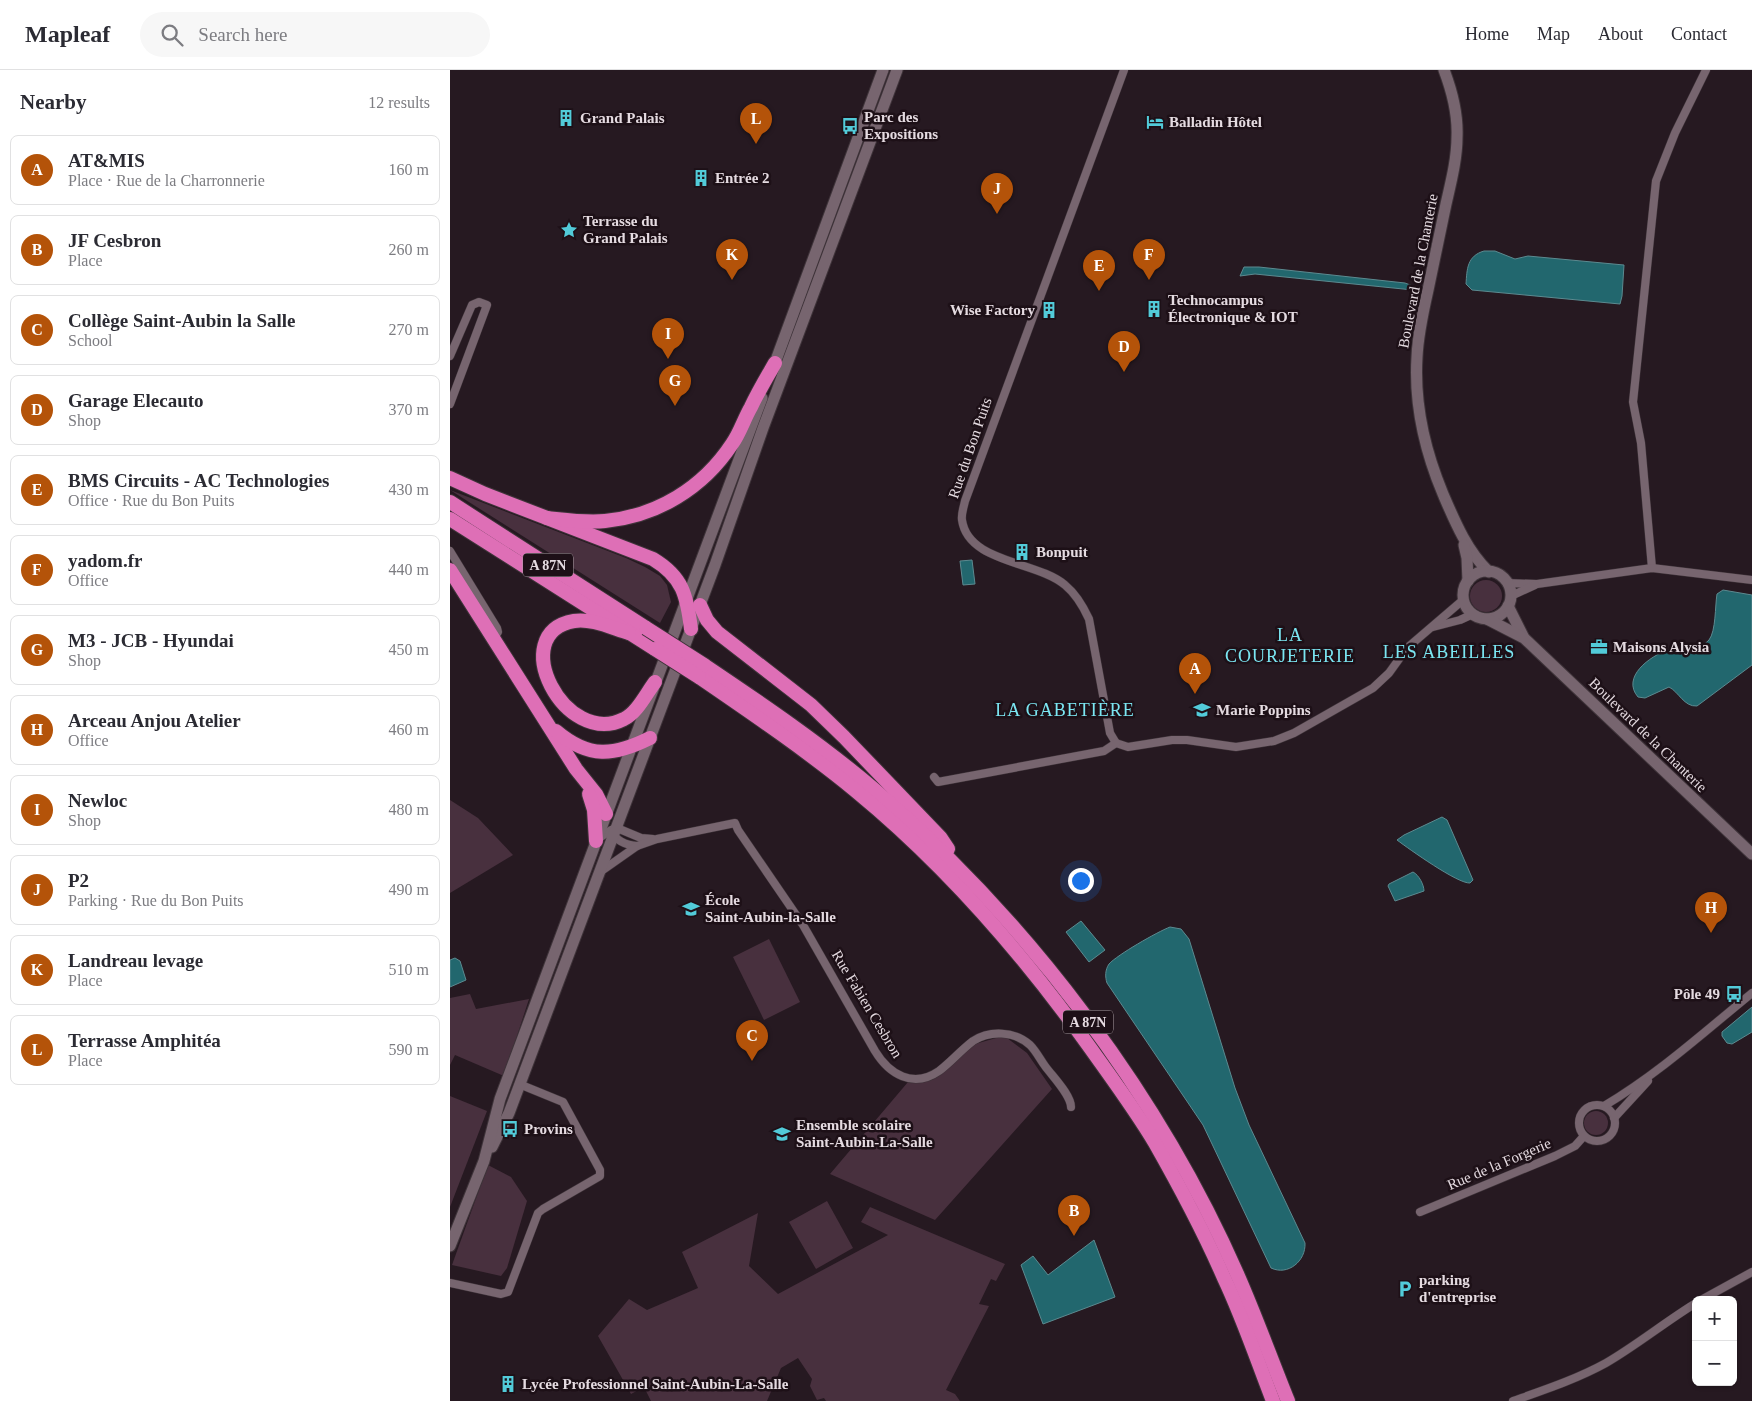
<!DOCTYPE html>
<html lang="en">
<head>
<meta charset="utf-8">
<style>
	body { margin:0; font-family:Georgia,serif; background:#f7f7f7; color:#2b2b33 }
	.controls { position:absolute; right:15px; bottom:15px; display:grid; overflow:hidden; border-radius:8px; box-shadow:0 1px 4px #0004 }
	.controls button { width:45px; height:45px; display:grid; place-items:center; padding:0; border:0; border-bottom:1px solid #e1e1e2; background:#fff; color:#2b2b33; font:25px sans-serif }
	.you { position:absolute; left:630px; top:810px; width:18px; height:18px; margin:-12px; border:4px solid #fff; border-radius:50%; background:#1a73e8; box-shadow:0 0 0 8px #1a73e833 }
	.badge { display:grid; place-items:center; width:32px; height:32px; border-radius:50%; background:#b45309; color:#fff; font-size:16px; font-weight:700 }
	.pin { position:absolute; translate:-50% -41px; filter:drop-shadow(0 1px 2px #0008) }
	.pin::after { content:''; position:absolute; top:26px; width:18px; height:15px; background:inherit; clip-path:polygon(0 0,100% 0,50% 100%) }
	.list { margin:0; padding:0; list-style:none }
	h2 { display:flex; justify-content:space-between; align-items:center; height:65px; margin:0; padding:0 20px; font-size:21px }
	h2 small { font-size:16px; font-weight:400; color:#7c7c81 }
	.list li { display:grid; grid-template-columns:32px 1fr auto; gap:15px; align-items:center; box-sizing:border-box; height:70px; margin:0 10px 10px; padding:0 10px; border:1px solid #e1e1e2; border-radius:8px }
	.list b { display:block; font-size:19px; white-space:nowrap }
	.list p { margin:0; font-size:16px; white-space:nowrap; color:#7c7c81 }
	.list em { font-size:16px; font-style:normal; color:#7c7c81 }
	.icon { flex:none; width:28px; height:28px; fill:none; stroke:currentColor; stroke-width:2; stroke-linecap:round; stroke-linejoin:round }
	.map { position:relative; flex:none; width:1302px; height:1331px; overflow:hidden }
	header { display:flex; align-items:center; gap:30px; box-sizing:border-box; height:70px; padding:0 25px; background:#fff; border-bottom:1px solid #e1e1e2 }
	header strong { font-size:24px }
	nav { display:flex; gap:28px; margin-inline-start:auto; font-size:18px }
	.search { width:350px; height:45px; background:#f7f7f7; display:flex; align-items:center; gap:12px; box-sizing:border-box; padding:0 18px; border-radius:28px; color:#7c7c81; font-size:19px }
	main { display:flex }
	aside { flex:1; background:#fff }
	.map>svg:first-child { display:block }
	.green { fill:#48303e }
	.water { fill:#22676e; stroke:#5c8a90 }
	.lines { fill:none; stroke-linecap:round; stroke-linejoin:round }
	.street-casing { stroke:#3e3339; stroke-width:9 }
	.secondary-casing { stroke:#3e3339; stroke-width:13 }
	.highway-casing { stroke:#3e3339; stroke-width:16 }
	.street { stroke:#77656f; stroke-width:8 }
	.secondary { stroke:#77656f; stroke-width:11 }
	.highway { stroke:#de6fb6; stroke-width:14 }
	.highway-bridge-casing { stroke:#3e3339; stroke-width:16; stroke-linecap:butt }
	.highway-bridge { stroke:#de6fb6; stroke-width:14 }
	.labels { text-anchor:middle; stroke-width:5; stroke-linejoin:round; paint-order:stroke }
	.shield { fill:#1d1017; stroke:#a99ea4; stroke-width:1 }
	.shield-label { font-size:14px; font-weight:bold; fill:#e5dbe1 }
	.poi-label { font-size:15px; font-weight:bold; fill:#e5dbe1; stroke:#1d1017; text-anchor:start }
	.street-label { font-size:15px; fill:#e5dbe1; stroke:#1d1017 }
	.quarter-label { font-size:18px; letter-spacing:1px; fill:#7be6f2; stroke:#1d1017 }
</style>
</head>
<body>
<header>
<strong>Mapleaf</strong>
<div class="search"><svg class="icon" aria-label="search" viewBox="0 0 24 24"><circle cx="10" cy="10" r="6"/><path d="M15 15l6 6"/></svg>Search here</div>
<nav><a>Home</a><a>Map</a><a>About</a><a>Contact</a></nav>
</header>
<main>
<aside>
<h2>Nearby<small>12 results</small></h2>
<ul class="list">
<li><span class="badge">A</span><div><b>AT&amp;MIS</b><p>Place · Rue de la Charronnerie</p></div><em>160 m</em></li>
<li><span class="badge">B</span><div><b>JF Cesbron</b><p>Place</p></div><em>260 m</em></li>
<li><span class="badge">C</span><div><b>Collège Saint-Aubin la Salle</b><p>School</p></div><em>270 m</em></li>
<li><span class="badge">D</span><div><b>Garage Elecauto</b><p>Shop</p></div><em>370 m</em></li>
<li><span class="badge">E</span><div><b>BMS Circuits - AC Technologies</b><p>Office · Rue du Bon Puits</p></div><em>430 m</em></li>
<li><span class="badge">F</span><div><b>yadom.fr</b><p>Office</p></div><em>440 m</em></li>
<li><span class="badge">G</span><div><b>M3 - JCB - Hyundai</b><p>Shop</p></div><em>450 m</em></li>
<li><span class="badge">H</span><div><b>Arceau Anjou Atelier</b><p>Office</p></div><em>460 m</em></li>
<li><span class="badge">I</span><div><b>Newloc</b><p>Shop</p></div><em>480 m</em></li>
<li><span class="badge">J</span><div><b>P2</b><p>Parking · Rue du Bon Puits</p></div><em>490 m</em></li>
<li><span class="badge">K</span><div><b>Landreau levage</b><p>Place</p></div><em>510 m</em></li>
<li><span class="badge">L</span><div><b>Terrasse Amphitéa</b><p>Place</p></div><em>590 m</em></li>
</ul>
</aside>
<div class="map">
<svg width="1302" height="1331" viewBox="0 0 1302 1331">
	<rect width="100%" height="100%" fill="#261921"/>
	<g class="green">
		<path d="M 0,420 L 176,488 L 195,497 L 210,506 L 217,515 L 221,532 L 210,553 Z"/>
		<circle cx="1036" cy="526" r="16"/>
		<path d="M 0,730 L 28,748 L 63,785 L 0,823 Z"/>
		<path d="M 319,869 L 350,932 L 314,950 L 283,887 Z"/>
		<path d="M 20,924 L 26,939 L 79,929 L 54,1006 L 5,985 L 0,995 L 0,928 Z"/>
		<path d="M 546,968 L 557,968 L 577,983 L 602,1019 L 485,1150 L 380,1104 L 458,1012 L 484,1009 L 525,974 Z"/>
		<path d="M 0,1026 L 37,1041 L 0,1137 Z"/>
		<circle cx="1146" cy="1053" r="12"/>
		<path d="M 38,1095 L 61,1107 L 77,1131 L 57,1198 L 51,1206 L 2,1195 Z"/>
		<path d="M 377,1131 L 403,1178 L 366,1199 L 339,1152 Z"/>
		<path d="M 420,1137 L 555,1194 L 546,1211 L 541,1209 L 529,1234 L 539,1236 L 496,1320 L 505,1324 L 510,1331 L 376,1331 L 374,1328 L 367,1330 L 360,1316 L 362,1309 L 348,1288 L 331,1298 L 317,1331 L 201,1331 L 194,1317 L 181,1324 L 148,1266 L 179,1229 L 197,1240 L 248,1218 L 232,1182 L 308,1143 L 299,1196 L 328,1224 L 438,1165 L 411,1152 Z"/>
	</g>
	<g class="water">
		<path d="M 1034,181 L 1045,181 L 1065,189 L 1078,186 L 1174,195 L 1172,226 L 1170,234 L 1022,220 L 1016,214 C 1017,199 1017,186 1034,181 Z"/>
		<path d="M 794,197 L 809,197 L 955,213 L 963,216 L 963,220 L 805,204 L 790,206 Z"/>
		<path d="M 522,490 L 525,514 L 513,515 L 510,491 Z"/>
		<path d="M 1273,520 L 1302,525 L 1302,595 L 1247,636 C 1234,637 1229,622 1219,617 L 1195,628 L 1188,627 C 1171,607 1200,586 1218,580 C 1231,577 1250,581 1259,570 C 1266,561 1265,536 1267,524 Z"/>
		<path d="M 992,747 L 997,750 L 1023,810 L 1020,813 C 1008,814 959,779 947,770 L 954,765 Z"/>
		<path d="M 963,802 C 969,805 974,815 974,821 L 945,831 L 938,816 L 939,814 Z"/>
		<path d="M 631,851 L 655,880 L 639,892 L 616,862 Z"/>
		<path d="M 720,857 L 731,859 L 739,869 L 785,1018 L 799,1055 L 855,1173 C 856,1191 838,1206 821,1198 L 753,1055 L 657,913 C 655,907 655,900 659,894 C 667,885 707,862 720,857 Z"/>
		<path d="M 5,888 L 10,891 L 16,910 L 0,917 L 0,890 Z"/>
		<path d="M 1302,937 L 1302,962 L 1282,974 L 1277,973 L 1272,966 L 1272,962 Z"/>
		<path d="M 644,1170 L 665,1227 L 593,1254 L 571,1195 L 583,1186 L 598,1205 Z"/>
	</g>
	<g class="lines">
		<g class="street-casing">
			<g id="street">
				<path d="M 0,286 L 22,235 L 29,232 L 37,235 L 0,334"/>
				<path d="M 0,481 L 47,558 L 48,562 L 44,568"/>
				<path d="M 1202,498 L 1191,373 L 1183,332 L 1206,111 L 1225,63 L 1256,0"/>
				<path d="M 1057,513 L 1087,514 L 1202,498 L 1302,510"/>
				<path d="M 1061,526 L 1085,515"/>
				<path d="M 983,557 L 1010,550 L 1023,544"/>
				<path d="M 666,673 L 660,663 L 639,549 C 633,536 626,524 615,515 C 587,491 518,493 512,450 C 511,444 514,436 515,431 L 674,0"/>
				<path d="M 666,673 L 678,677 L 722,670 L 737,670 L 786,677 L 824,671 L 844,663 L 923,618 L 939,603 L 957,578 L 1013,530"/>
				<path d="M 484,707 L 488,712 L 654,681 L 666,673"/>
				<path d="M 162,762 C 167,772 176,775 187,776"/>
				<path d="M 148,769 L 161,760 L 167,758 L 191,768 L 203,769"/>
				<path d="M 150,802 L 187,776 L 207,769 L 285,753 L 288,760 L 353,855 L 425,981 C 439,1004 463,1019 489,1001 C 501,992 511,980 523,971 C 540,960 564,961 580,975 C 586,981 590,989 595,996 C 603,1007 621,1025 621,1037"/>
				<circle cx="1147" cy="1053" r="18"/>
				<path d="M 1154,1036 C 1208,1004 1253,963 1302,923"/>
				<path d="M 1164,1048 L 1198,1011"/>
				<path d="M 970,1142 L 1105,1086 L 1125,1076 L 1134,1066"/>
				<path d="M 0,1213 L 51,1224 L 58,1222 L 88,1143 L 93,1139 L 150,1106 L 150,1100 L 113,1032 L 69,1014"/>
				<path d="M 1251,1230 L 1302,1202"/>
				<path d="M 1063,1331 C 1094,1320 1127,1309 1156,1293 C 1187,1275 1215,1252 1246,1233"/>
			</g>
		</g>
		<g class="secondary-casing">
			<g id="secondary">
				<path d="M 994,0 C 1002,21 1008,44 1007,67 C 1007,89 1001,112 996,134 C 990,163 984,191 978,220 C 973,242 968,264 967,287 C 964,335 975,381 993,424 C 1005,452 1017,481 1039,502"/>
				<path d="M 322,301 L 433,0"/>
				<path d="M 1014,475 L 1017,488 L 1018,511"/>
				<circle cx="1037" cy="525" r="24"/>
				<path d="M 1058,536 L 1073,566"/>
				<path d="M 1037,549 L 1074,568 L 1302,784"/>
				<path d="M 42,1077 L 59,1043 L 265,495 L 313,358 L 447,0"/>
				<path d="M 0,1176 L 34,1091 L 50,1029 L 312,328"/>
			</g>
		</g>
		<g class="highway-casing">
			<g id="highway">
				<path d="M 0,408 L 35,424 L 203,489 C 233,507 237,526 241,559"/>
				<path d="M 0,432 L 196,558"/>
				<path d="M 97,448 C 116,450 136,453 155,451 C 207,446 253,418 282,374 C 290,363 294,349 301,337 C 308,322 317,307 325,293"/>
				<path d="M 0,449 L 205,579"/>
				<path d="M 0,500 L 126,699 L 146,724 L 156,744"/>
				<path d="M 250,535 L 257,550 L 267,562 L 361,635 L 394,667 L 490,767 L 498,779"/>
				<path d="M 179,563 C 162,558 141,548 124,551 C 55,563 115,679 174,649 C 187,643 196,624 205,612"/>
				<path d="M 254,595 C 312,634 371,674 425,720 C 576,850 708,1023 788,1206 C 806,1247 821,1289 838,1331"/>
				<path d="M 249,607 C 303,644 356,680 406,721 C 496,795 574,885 641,979 C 663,1010 686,1041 705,1073 C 730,1117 754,1162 774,1208 C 793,1248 807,1290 823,1331"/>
				<path d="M 106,661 C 139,689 164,686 200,668"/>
				<path d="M 139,724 L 144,740 L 146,771"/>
			</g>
		</g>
		<use href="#street" class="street"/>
		<use href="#secondary" class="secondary"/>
		<use href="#highway" class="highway"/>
		<g class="highway-bridge-casing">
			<g id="highway-bridge">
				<path d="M 196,558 L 254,595"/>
				<path d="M 205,579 L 249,607"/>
			</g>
		</g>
		<use href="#highway-bridge" class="highway-bridge"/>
	</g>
	<defs>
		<g id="building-bare" transform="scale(1.35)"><path d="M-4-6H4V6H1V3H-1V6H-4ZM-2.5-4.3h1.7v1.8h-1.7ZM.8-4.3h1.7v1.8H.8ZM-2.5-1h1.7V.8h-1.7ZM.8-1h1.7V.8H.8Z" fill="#52cbd9" stroke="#1d1017" stroke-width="2.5" paint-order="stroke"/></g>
		<g id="hotel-bare" transform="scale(1.35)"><path d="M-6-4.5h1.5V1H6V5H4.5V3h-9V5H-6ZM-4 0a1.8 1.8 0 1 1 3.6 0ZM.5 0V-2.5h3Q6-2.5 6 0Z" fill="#52cbd9" stroke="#1d1017" stroke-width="2.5" paint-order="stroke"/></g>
		<g id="bus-bare" transform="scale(1.35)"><path d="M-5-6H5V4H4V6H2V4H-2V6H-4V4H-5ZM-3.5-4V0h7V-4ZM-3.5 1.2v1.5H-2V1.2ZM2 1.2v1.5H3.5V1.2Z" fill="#52cbd9" stroke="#1d1017" stroke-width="2.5" paint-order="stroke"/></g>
		<g id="sight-bare" transform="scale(1.35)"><path d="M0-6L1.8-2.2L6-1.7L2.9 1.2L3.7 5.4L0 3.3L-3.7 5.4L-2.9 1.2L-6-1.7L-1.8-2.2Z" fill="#52cbd9" stroke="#1d1017" stroke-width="2.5" paint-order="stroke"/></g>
		<g id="office-bare" transform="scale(1.35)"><path d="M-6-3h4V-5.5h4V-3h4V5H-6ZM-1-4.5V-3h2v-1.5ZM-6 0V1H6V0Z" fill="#52cbd9" stroke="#1d1017" stroke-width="2.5" paint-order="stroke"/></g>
		<g id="school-bare" transform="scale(1.35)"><path d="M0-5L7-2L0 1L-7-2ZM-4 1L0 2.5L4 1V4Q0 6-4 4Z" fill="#52cbd9" stroke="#1d1017" stroke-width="2.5" paint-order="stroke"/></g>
		<g id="parking-bare" transform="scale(1.35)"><path d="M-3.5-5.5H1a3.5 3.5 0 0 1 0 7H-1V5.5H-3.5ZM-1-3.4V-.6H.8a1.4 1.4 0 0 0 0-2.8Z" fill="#52cbd9" stroke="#1d1017" stroke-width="2.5" paint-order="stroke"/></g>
	</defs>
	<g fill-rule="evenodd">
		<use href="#building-bare" x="116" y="48"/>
		<use href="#hotel-bare" x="705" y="52"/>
		<use href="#bus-bare" x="400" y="56"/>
		<use href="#building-bare" x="251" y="108"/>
		<use href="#sight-bare" x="119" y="160"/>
		<use href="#building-bare" x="704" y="239"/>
		<use href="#building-bare" x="599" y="240"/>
		<use href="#building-bare" x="572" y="482"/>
		<use href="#office-bare" x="1149" y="577"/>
		<use href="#school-bare" x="752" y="640"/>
		<use href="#school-bare" x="241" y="839"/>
		<use href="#bus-bare" x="1284" y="924"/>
		<use href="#bus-bare" x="60" y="1059"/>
		<use href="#school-bare" x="332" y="1064"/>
		<use href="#parking-bare" x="955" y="1219"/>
		<use href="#building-bare" x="58" y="1314"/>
	</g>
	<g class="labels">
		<g class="shield">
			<rect x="73" y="483.5" width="50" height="23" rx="4"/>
			<rect x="613" y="940.5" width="50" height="23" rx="4"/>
		</g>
		<g class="shield-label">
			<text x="98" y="500">A 87N</text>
			<text x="638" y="957">A 87N</text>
		</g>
		<g class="poi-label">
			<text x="414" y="52">Parc des<tspan x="414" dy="17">Expositions</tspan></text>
			<text x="130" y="53">Grand Palais</text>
			<text x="719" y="57">Balladin Hôtel</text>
			<text x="265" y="113">Entrée 2</text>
			<text x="133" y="156">Terrasse du<tspan x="133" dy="17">Grand Palais</tspan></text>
			<text x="718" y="235">Technocampus<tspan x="718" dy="17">Électronique &amp; IOT</tspan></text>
			<text x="585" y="245" text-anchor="end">Wise Factory</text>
			<text x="586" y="487">Bonpuit</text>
			<text x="1163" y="582">Maisons Alysia</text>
			<text x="766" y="645">Marie Poppins</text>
			<text x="255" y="835">École<tspan x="255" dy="17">Saint-Aubin-la-Salle</tspan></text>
			<text x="1270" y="929" text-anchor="end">Pôle 49</text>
			<text x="346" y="1060">Ensemble scolaire<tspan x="346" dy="17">Saint-Aubin-La-Salle</tspan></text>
			<text x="74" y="1064">Provins</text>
			<text x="969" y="1215">parking<tspan x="969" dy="17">d'entreprise</tspan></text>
			<text x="72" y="1319">Lycée Professionnel Saint-Aubin-La-Salle</text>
		</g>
		<g class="street-label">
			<text transform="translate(968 201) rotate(-79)" y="5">Boulevard de la Chanterie</text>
			<text transform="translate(520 378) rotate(-71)" y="5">Rue du Bon Puits</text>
			<text transform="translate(1198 665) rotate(44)" y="5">Boulevard de la Chanterie</text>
			<text transform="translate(417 934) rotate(59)" y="5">Rue Fabien Cesbron</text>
			<text transform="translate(1049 1094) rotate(-23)" y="5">Rue de la Forgerie</text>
		</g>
		<g class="quarter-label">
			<text x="840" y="571">LA<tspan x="840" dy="21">COURJETERIE</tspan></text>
			<text x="999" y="588">LES ABEILLES</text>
			<text x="615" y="646">LA GABETIÈRE</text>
		</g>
	</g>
</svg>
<div class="controls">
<button>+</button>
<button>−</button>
</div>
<div class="you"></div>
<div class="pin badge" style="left:745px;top:624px">A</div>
<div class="pin badge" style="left:624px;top:1166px">B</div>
<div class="pin badge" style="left:302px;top:991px">C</div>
<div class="pin badge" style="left:674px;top:302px">D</div>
<div class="pin badge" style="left:649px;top:221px">E</div>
<div class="pin badge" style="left:699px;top:210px">F</div>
<div class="pin badge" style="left:225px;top:336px">G</div>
<div class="pin badge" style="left:1261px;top:863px">H</div>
<div class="pin badge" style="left:218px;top:289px">I</div>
<div class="pin badge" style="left:547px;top:144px">J</div>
<div class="pin badge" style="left:282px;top:210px">K</div>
<div class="pin badge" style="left:306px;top:74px">L</div>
</div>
</main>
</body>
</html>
